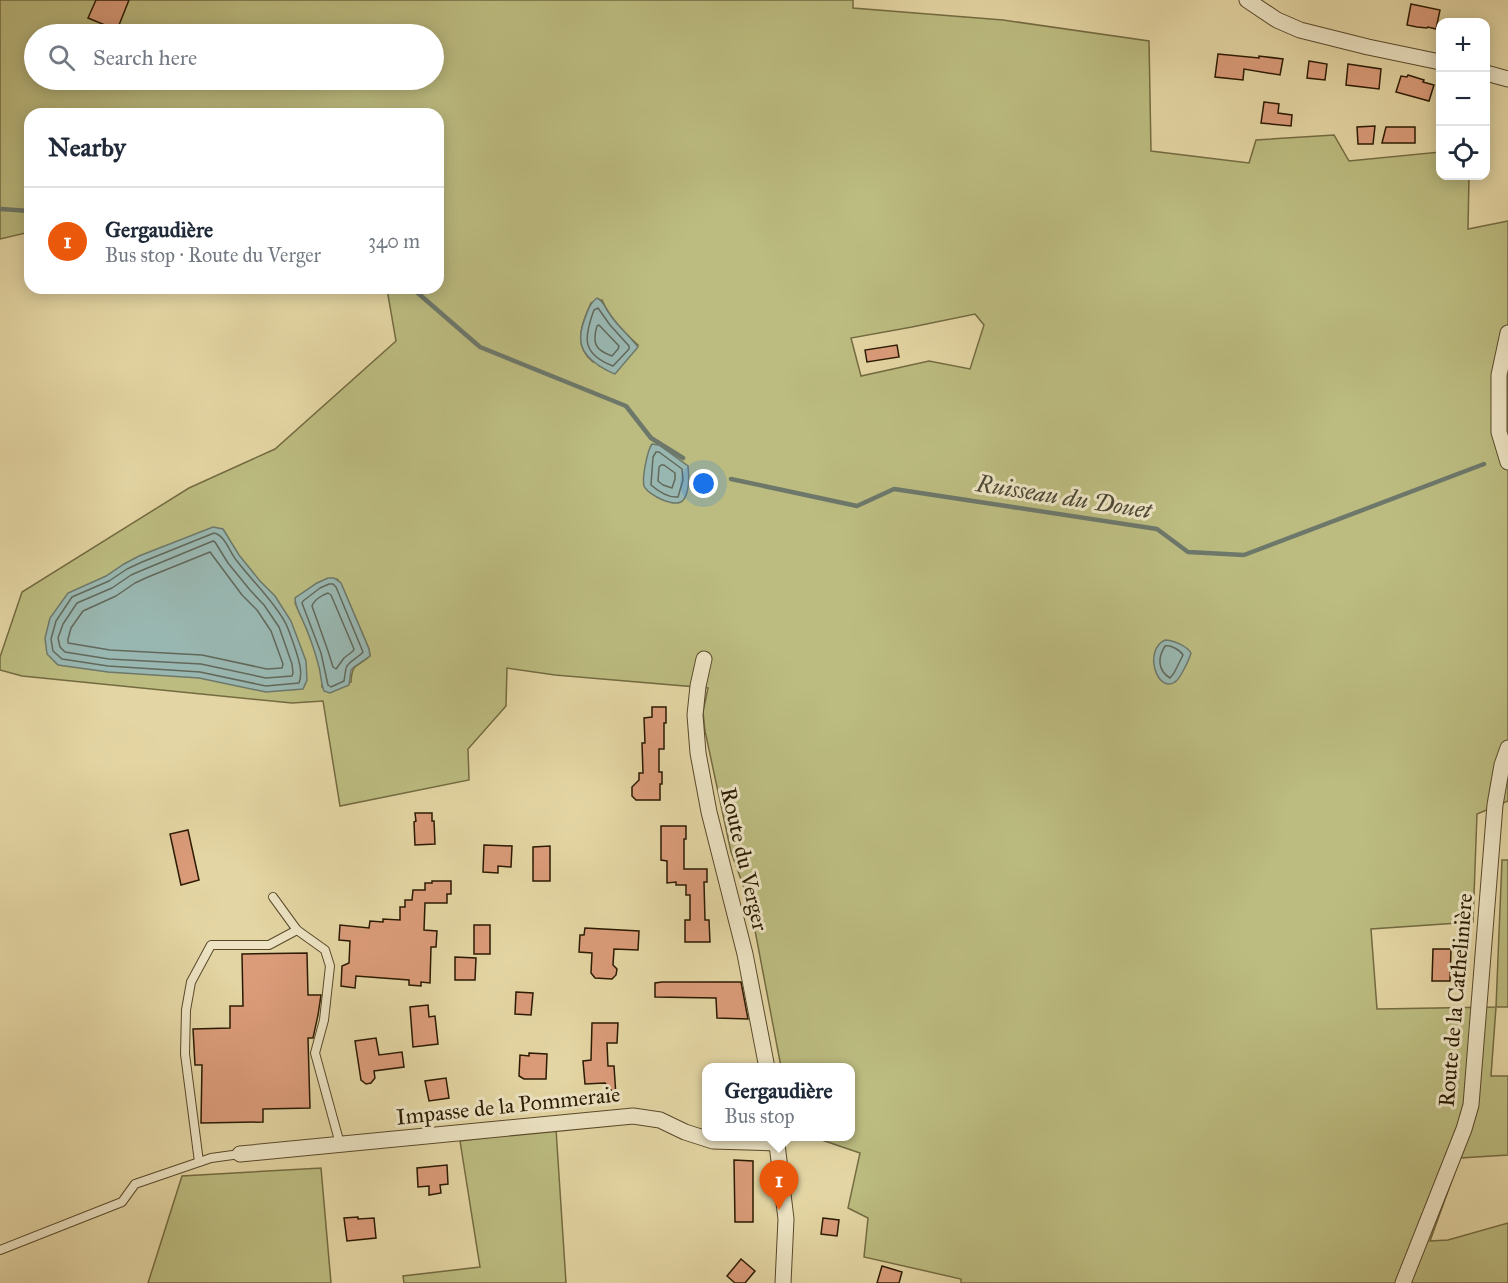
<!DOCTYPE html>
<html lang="en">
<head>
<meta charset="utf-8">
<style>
	body { margin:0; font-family:"IM FELL Great Primer",serif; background:#f2f2f3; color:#1f2937 }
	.controls { position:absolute; right:18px; top:18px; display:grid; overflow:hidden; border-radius:12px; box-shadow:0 3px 15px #0003 }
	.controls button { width:54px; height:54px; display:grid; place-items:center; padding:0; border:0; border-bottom:2px solid #e0e1e3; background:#fff; color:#1f2937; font:30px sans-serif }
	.you { position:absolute; left:704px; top:484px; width:21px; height:21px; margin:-15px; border:4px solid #fff; border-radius:50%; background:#1a73e8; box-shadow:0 0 0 9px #1a73e833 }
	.badge { display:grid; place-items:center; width:39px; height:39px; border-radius:50%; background:#ea580c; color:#fff; font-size:20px; font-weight:700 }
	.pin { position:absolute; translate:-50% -50px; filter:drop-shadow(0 2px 3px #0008) }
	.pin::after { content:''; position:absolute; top:32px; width:21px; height:18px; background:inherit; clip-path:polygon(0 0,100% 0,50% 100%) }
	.popup { position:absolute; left:702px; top:1063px; width:153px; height:78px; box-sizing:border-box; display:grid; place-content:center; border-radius:12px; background:#fff; filter:drop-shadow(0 2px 4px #0005); font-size:20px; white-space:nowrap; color:#747a83 }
	.popup b { font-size:22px; color:#1f2937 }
	.popup::after { content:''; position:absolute; left:50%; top:100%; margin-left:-12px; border:12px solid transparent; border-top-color:#fff }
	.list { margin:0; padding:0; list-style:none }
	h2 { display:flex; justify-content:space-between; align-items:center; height:78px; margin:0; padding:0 24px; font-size:26px }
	h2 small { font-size:20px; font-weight:400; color:#747a83 }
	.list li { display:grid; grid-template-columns:39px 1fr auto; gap:18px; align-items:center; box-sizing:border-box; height:108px; padding:0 24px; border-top:2px solid #e0e1e3 }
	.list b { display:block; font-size:22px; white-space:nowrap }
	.list p { margin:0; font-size:20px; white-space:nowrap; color:#747a83 }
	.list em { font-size:20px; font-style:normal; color:#747a83 }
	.icon { flex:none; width:33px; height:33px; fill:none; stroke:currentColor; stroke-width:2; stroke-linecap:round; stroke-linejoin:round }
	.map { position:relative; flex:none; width:1508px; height:1283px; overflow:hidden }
	.search { position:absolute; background:#fff; box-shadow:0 3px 15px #0003; left:24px; top:24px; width:420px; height:66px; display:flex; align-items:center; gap:15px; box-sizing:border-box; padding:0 21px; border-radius:33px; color:#747a83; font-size:22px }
	.panel { position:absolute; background:#fff; box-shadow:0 3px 15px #0003; left:24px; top:108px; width:420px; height:186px; border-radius:18px }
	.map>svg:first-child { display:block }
	.green { fill:#bcbc80; stroke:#746b41; stroke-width:1.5; fill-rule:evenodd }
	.water { fill:#99b7b1; stroke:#6d786b; stroke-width:1.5 }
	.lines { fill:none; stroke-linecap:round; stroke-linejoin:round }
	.shore { stroke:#62685a; stroke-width:1.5 }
	.stream { stroke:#6d786b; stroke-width:4.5 }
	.building { fill:#db9c7a; stroke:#2b1a02; stroke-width:1.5 }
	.lane-casing { stroke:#59492a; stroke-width:10 }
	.street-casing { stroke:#59492a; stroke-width:17 }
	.lane { stroke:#ede4c4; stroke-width:8 }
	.street { stroke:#ede4c4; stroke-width:15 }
	.labels { text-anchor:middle; stroke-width:6; stroke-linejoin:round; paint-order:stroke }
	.street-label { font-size:22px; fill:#2b1a02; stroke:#ede4c4 }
	.water-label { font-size:24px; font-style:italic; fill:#4c4937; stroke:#ede4c4 }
</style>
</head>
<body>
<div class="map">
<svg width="1508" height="1283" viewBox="0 0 1508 1283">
	<rect width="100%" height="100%" fill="#e4d6a4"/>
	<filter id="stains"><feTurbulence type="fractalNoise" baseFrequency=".00333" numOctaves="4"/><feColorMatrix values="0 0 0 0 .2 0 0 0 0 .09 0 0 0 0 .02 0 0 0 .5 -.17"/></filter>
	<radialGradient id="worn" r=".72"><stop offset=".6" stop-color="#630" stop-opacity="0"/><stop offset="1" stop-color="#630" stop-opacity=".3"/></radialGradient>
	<g class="green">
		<path d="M 0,0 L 853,0 L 853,8 L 1003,20 L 1149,41 L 1151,151 L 1249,163 L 1256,140 L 1334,135 L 1349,161 L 1440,152 L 1440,176 L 1469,176 L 1468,229 L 1508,221 L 1508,801 L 1477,814 L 1473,922 L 1371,929 L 1377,1009 L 1496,1007 L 1502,860 L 1508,860 L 1508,1007 L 1496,1007 L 1491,1076 L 1508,1076 L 1508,1155 L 1460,1158 L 1430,1241 L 1448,1240 L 1508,1223 L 1508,1283 L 961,1283 L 961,1279 L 864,1257 L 868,1218 L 848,1208 L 860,1153 L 813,1137 L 851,1136 L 851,1068 L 781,1067 L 750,904 L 731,852 L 705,731 L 703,712 L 708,688 L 555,675 L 507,668 L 506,706 L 468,749 L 469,780 L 340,806 L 323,701 L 292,703 L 22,676 L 0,670 L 0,657 L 22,592 L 189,488 L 275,449 L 396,341 L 387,289 L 384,288 L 438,288 L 438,114 L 30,114 L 30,232 L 0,239 ZM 34,34 L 434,34 L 434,80 L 34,80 ZM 602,300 C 610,318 624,332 638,345 L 593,362 C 573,346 581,324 591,303 ZM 975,314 L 984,325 L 970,369 L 929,361 L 861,376 L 851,338 L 912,327 ZM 337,579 L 341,584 L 369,649 L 370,656 C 357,668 352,662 351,682 L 322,687 C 323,664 305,624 295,603 L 302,595 L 317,583 Z"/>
		<path d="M 556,1129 L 566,1283 L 404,1283 L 403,1276 L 480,1267 L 460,1141 Z"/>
		<path d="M 321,1168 L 331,1283 L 148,1283 L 182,1176 Z"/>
	</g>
	<g class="water">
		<path d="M 597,298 C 604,301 604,307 609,313 C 617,326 629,335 638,347 L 615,374 C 608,372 603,368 598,365 C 579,352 577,339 585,318 C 588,310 590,303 597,298 Z"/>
		<path d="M 652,444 L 659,445 L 688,466 C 689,476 690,490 684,499 C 677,510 648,495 644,486 C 642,478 647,451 652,444 Z"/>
		<path d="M 213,527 L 223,529 L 239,555 L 260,581 L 275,596 L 291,621 L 306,661 L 307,680 L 303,689 L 266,692 L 199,678 L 108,672 L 58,665 L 47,654 L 45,638 L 50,618 L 68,593 L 106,576 L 124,564 L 139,556 Z"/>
		<path d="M 328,578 L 334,578 L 341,583 L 369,649 L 370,656 L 354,667 L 351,670 L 349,685 L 330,693 L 324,691 C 321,684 321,675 319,667 C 315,652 310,636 303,621 C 300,613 295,607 295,598 L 317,583 Z"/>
		<path d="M 1165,640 C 1173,640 1187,646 1191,653 C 1189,660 1180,679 1175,682 C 1157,694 1143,650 1165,640 Z"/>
	</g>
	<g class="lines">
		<g class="shore">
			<path d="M 598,308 L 610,325 L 629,346 L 629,349 L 613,366 C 581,354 584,337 594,310 Z"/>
			<path d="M 599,325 L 619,346 L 618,349 L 612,356 C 595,350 592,343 597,326 Z"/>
			<path d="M 656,452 L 659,452 L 682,469 L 683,480 L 678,497 C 668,498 658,491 651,485 L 653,457 Z"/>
			<path d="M 661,465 L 664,465 L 675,473 L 675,479 L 672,488 L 663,485 L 658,481 L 659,467 Z"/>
			<path d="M 214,533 C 225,535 230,553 237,561 C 252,581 275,602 286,624 C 290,633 293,642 296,651 C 299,661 303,673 299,683 L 266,686 L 200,672 L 108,666 L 62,659 L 53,651 L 51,639 L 56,621 L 72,597 L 109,581 L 127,569 L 142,562 Z"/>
			<path d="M 213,541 L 215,542 L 228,563 L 250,590 L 264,605 L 279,627 L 292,664 L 293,673 L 292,676 L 266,678 L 201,664 L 109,659 L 65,652 L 60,647 L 58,638 L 63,624 L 77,603 L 112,588 L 131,575 L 145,569 Z"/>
			<path d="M 210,552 L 242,595 L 257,610 L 271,631 L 283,664 L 282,668 L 267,669 L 202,655 L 110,650 L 68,643 L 68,639 L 71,628 L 83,611 L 116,596 L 135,583 L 148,577 Z"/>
			<path d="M 329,584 L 333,584 L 336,587 L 363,652 C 359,657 351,660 347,666 C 345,670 345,676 344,681 L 331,687 L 328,685 L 321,653 L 302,603 L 303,601 L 320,588 Z"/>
			<path d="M 328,593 L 331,595 L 354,649 L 353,651 L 344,658 L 336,669 L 333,667 L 328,651 L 312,606 C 314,600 322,595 328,593 Z"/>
			<path d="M 1165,646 C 1171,645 1180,650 1183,655 L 1174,673 L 1170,678 C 1157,670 1158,657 1165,646 Z"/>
		</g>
		<g class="stream">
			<path d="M 0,209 L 30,211"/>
			<path d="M 412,288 L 480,347 L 626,406 L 651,438 L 683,458"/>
			<path d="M 731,479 L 857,506 L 894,489 L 1157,529 L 1188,552 L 1244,555 L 1484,464"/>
		</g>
	</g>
	<g class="building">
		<path d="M 96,0 L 129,0 L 117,30 L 88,18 Z"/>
		<path d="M 1411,4 L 1440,10 L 1436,29 L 1428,27 L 1427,28 L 1417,27 L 1407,25 Z"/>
		<path d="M 1218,54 L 1259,58 L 1259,56 L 1283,59 L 1280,75 L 1244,69 L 1243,80 L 1215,77 Z"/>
		<path d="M 1309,61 L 1327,64 L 1325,80 L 1307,78 Z"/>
		<path d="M 1348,64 L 1381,69 L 1379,89 L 1346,85 Z"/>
		<path d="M 1408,75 L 1424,80 L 1423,82 L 1434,85 L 1429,101 L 1396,92 L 1401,76 L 1407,77 Z"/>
		<path d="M 1264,102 L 1279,104 L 1278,113 L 1292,115 L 1291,126 L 1261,123 Z"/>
		<path d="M 1375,126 L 1373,144 L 1358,144 L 1357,127 Z"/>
		<path d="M 1386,127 L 1415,127 L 1415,143 L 1382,143 Z"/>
		<path d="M 897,345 L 899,357 L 867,362 L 865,350 Z"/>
		<path d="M 652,707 L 666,707 L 666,723 L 664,723 L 664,749 L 659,749 L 659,772 L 662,772 L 662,784 L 660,784 L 660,800 L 636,800 L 632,796 L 632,787 L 639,780 L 639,773 L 643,773 L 642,743 L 645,743 L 644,718 L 652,717 Z"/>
		<path d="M 415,813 L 432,813 L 432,821 L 434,821 L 435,844 L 415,845 L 414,822 L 416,821 Z"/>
		<path d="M 661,826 L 686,826 L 686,839 L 684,839 L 684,869 L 707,869 L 707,882 L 704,882 L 705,920 L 709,920 L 710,942 L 685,942 L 685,920 L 690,920 L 690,895 L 686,895 L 686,885 L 676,885 L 676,882 L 667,883 L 667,861 L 661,860 Z"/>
		<path d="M 188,830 L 199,880 L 181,885 L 170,834 Z"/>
		<path d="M 484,845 L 512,846 L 511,867 L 498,866 L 498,873 L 483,872 Z"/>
		<path d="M 550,846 L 550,881 L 533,881 L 533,847 Z"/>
		<path d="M 432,881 L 451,881 L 451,894 L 447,894 L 447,903 L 425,903 L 424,930 L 437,931 L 436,947 L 431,947 L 430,983 L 421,982 L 421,986 L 409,985 L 409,980 L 356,976 L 355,988 L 341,986 L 342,966 L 349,963 L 350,941 L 339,940 L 340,925 L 369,928 L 370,921 L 383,922 L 383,919 L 400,920 L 400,907 L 405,907 L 405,900 L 412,900 L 413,890 L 425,890 L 425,883 L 432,883 Z"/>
		<rect x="474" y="925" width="16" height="29"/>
		<path d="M 585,928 L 639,931 L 638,950 L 614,949 L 613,965 L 617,969 L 616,975 L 612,979 L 595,978 L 591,973 L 592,953 L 579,952 L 580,935 L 584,935 Z"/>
		<path d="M 1433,949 L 1451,949 L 1450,981 L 1432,981 Z"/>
		<path d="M 307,953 L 308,995 L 321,995 L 318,1015 L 313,1038 L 308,1038 L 310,1108 L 263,1109 L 263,1122 L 201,1123 L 202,1065 L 195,1065 L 193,1029 L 230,1028 L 230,1006 L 243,1006 L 242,954 Z"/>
		<path d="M 455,957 L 476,958 L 475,980 L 455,980 Z"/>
		<path d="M 662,982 L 741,982 L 748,1019 L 717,1018 L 716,998 L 655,997 L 655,983 Z"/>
		<path d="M 516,992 L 533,993 L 531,1015 L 515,1014 Z"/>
		<path d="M 428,1005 L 429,1017 L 435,1016 L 438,1044 L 413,1047 L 410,1007 Z"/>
		<path d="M 592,1023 L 618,1023 L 617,1043 L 607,1043 L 608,1066 L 614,1066 L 616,1096 L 605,1083 L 585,1084 L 583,1061 L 591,1060 Z"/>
		<path d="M 376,1038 L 379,1055 L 402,1052 L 404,1067 L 374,1071 L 375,1078 L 371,1083 L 366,1084 L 361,1080 L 355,1041 Z"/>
		<path d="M 529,1053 L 547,1054 L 546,1079 L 524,1079 L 519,1076 L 520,1055 L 529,1056 Z"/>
		<path d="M 446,1078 L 449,1098 L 429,1101 L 425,1081 Z"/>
		<path d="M 734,1160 L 753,1161 L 753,1222 L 735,1222 Z"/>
		<path d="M 447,1165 L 448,1184 L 440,1185 L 441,1193 L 429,1195 L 429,1186 L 418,1187 L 417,1168 Z"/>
		<path d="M 358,1217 L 358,1219 L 374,1218 L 376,1238 L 347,1241 L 344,1218 Z"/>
		<path d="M 823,1218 L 839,1220 L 837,1236 L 821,1234 Z"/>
		<path d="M 741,1259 L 755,1271 L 745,1283 L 735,1283 L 727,1276 Z"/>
		<path d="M 882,1266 L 902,1272 L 899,1283 L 877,1283 Z"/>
	</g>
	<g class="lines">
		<g class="lane-casing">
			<g id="lane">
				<path d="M 273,897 L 297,930 L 325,950 L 330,966 L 324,1020 L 315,1053 L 340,1144"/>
				<path d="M 199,1162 L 185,1054 L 186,1010 L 191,982 L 211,945 L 269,945 L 297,930"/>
				<path d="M 0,1250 L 122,1202 L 135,1184 L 211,1158 L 240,1154"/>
			</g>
		</g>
		<g class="street-casing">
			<g id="street">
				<path d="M 1247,0 L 1277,20 L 1300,30 L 1368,47 L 1440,62"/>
				<path d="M 1486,73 L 1508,79"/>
				<path d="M 1508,333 L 1499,375 L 1499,432 L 1508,462"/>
				<path d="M 704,659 L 698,686 L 695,715 L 698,753 L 709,812 L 745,954 L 767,1068"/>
				<path d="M 776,1136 L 786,1219 L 783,1283"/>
				<path d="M 240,1154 L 633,1116 L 660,1120 L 685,1132 L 713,1141 L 777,1143"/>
				<path d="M 1403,1283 L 1464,1129 L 1471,1105 L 1495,805 L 1502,765 L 1508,748"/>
			</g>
		</g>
		<use href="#lane" class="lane"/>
		<use href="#street" class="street"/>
	</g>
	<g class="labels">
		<g class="street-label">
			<text transform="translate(745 859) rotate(77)" y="8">Route du Verger</text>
			<text transform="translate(1455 1000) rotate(-85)" y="8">Route de la Cathelinière</text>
			<text transform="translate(508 1105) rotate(-6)" y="8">Impasse de la Pommeraie</text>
		</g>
		<g class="water-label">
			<text transform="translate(1064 497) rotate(9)" y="8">Ruisseau du Douet</text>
		</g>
	</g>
	<rect width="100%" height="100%" filter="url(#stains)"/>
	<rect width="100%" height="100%" fill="url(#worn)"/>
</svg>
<div class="controls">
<button>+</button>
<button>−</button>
<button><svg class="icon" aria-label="locate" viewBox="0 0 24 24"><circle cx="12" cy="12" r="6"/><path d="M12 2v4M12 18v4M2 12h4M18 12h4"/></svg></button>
</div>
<div class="you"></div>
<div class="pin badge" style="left:779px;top:1210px">1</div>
<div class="popup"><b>Gergaudière</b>Bus stop</div>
<div class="search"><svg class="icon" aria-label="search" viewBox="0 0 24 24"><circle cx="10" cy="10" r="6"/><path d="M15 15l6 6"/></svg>Search here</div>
<section class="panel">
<h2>Nearby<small></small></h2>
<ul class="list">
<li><span class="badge">1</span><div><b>Gergaudière</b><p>Bus stop · Route du Verger</p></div><em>340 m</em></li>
</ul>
</section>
</div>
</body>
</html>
